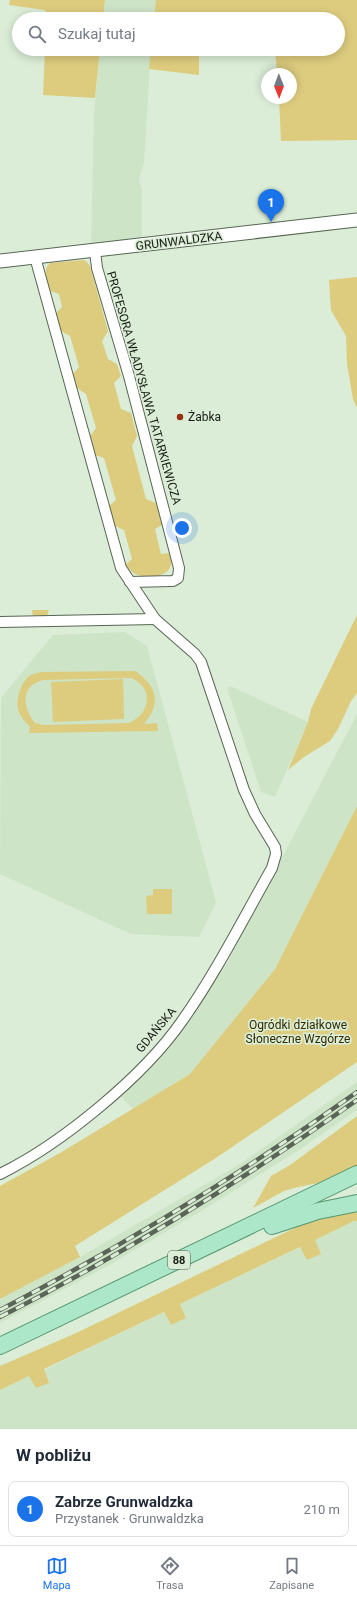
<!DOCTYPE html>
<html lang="pl">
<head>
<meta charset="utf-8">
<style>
	body { margin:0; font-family:Roboto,sans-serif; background:#f2f2f3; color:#1f2937 }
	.compass { position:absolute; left:261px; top:68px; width:36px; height:36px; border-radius:50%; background:#fff; box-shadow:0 2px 10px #0003; rotate:179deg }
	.you { position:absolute; left:182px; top:528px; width:14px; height:14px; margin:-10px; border:3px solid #fff; border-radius:50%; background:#1a73e8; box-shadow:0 0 0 6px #1a73e833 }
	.badge { display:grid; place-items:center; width:26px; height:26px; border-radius:50%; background:#1a73e8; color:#fff; font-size:13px; font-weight:700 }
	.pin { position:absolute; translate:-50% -33px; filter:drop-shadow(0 1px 2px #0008) }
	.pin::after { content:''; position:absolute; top:21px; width:14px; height:12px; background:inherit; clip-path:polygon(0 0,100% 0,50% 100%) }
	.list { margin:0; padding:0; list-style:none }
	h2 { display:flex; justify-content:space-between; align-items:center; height:52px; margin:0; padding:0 16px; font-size:17px }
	h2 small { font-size:13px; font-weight:400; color:#747a83 }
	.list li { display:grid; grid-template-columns:26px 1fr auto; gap:12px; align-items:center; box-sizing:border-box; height:56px; margin:0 8px 8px; padding:0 8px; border:1px solid #e0e1e3; border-radius:8px }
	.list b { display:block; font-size:15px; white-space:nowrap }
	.list p { margin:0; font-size:13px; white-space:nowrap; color:#747a83 }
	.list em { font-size:13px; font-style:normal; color:#747a83 }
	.icon { flex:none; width:22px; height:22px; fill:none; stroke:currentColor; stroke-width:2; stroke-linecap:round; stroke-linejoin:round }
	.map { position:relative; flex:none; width:357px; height:1429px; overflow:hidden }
	.search { position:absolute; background:#fff; box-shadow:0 2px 10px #0003; left:12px; right:12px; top:12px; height:44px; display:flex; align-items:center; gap:10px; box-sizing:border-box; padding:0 14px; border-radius:22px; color:#747a83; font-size:15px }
	.sheet { height:116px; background:#fff }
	nav { display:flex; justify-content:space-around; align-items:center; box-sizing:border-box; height:56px; border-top:1px solid #e0e1e3; background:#fff; font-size:11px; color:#747a83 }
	nav a { display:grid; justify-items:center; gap:2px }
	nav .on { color:#1a73e8 }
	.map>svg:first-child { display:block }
	.built { fill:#cee4c7 }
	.green { fill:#ddcc7e; fill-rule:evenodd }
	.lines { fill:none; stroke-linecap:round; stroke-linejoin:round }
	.minor-casing { stroke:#576653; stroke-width:12 }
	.tertiary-casing { stroke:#576653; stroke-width:15 }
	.primary-casing { stroke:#539671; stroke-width:18 }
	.minor { stroke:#fff; stroke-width:10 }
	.tertiary { stroke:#fff; stroke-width:13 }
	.primary { stroke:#abe7c8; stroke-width:16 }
	.rail-casing { stroke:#5a6457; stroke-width:4.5 }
	.rail { stroke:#dbedd6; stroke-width:3; stroke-dasharray:9; stroke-linecap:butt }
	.poi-dot { fill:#983113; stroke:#dbedd6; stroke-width:1.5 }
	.labels { text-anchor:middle; stroke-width:3.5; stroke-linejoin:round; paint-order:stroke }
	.shield { fill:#dbedd6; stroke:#525b4f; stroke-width:1 }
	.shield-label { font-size:11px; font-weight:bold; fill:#171d15 }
	.street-label { font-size:12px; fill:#171d15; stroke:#dbedd6 }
	.poi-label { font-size:12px; fill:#171d15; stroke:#dbedd6; text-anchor:start }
	.park-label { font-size:12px; fill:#322a00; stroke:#dbedd6 }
</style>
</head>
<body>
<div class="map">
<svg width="357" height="1429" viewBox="0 0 357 1429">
	<rect width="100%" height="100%" fill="#dbedd6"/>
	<g class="built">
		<path d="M 105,0 L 156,0 L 154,19 L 103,19 Z"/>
		<path d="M 100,49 L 151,49 L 144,163 L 140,174 L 139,183 L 142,189 L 142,238 L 91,244 L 94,115 Z"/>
		<path d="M 125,632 L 147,646 L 216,902 L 199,937 L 131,934 L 0,874 L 1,698 L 53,635 Z"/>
		<path d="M 230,686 L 308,722 L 275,797 L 261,792 L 227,688 Z"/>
		<path d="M 357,714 L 357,806 L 275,969 L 190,1074 L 133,1109 L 120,1096 L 169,1049 L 227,963 Z"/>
		<path d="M 357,1082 L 357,1110 L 296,1152 L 198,1213 L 104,1268 L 0,1323 L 0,1299 L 80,1257 L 240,1164 Z"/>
		<path d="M 354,1221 L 357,1221 L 357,1429 L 0,1429 L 0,1390 L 29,1376 L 49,1383 L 44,1370 L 164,1312 L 171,1325 L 186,1318 L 180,1304 L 301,1247 L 320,1254 L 314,1240 Z"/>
	</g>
	<g class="green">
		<path d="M 10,0 L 105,0 L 103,19 L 48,19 L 45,10 L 9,5 Z"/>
		<path d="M 156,0 L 357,0 L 357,140 L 281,141 L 279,98 L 291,98 L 291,74 L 277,74 L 275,49 L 338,49 L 338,19 L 227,19 L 227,17 L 199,17 L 199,19 L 154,19 Z"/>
		<path d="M 45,49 L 100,49 L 95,98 L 43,95 Z"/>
		<path d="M 151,49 L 199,49 L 199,75 L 149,69 Z"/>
		<path d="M 83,260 L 86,261 L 90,266 L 108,331 L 102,341 L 108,359 L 117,364 L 121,376 L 114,383 L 121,409 L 131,413 L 137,436 L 132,446 L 146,499 L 156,503 L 162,525 L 155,529 L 161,554 L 169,553 C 179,575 153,580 138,575 C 132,573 129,569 125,565 L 132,559 L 124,530 L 115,526 L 109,506 L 116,500 L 104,458 L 95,455 L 90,436 L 96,428 L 86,394 L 77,388 L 73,374 L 79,367 L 70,336 L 61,331 L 56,313 L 62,307 L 59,294 L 50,291 L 46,276 L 46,268 L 50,263 Z"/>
		<path d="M 357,277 L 357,408 L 353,399 L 347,364 L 346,336 L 331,310 L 329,280 Z"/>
		<path d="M 32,610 L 49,610 L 47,616 L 33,617 Z"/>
		<path d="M 357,615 L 357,693 L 351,701 L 338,729 L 330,741 L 304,757 L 288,770 L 308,722 L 311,709 Z"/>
		<path d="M 135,671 C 157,686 162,703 144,724 L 157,723 L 158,731 L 29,733 L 30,727 C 26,722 21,718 19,712 C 15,701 20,684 29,676 C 32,674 37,673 41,672 ZM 131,678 C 154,687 151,714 129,723 L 43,725 L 35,723 C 27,713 20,696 32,685 C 35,683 40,681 43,680 Z"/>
		<path d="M 123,679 L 124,719 L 53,722 L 51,682 Z"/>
		<path d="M 357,806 L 357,1062 L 216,1158 L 75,1246 L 80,1257 L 0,1299 L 0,1186 L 60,1153 L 190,1074 L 275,969 Z"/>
		<path d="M 153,889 L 172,889 L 172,914 L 147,914 L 146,896 L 153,895 Z"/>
		<path d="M 357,1116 L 357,1168 L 328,1181 L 298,1187 L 284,1191 L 253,1208 L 271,1176 L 290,1165 Z"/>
		<path d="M 357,1207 L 357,1221 L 354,1221 L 315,1240 L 321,1254 L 307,1260 L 300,1247 L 180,1304 L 186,1318 L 171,1325 L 164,1312 L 44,1369 L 49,1383 L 36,1388 L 29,1376 L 0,1390 L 0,1366 L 74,1334 L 303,1224 Z"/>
	</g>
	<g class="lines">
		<g class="minor-casing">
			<g id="minor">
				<path d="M 95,251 L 97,268 L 129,376 L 179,568 L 178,578 L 173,581 L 130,582"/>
				<path d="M 0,622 L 155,619"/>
				<path d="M 0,1174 C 61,1144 143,1077 182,1021 C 216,973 243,919 272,868 L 276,854 L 275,847 L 255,814 L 244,790 L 201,662 L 195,654 L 155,619 L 121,568 L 35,257"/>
			</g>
		</g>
		<g class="tertiary-casing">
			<path id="tertiary" d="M 0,261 L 357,220"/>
		</g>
		<g class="primary-casing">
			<g id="primary">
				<path d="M 272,1226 L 318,1211 L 357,1203"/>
				<path d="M 0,1346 L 357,1174"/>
			</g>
		</g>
		<use href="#minor" class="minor"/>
		<use href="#tertiary" class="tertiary"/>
		<use href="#primary" class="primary"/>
		<g class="rail-casing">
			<g id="rail">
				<path d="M 0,1310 C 124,1245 243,1173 357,1092"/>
				<path d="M 0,1317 C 124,1254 243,1180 357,1100"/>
			</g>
		</g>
		<use href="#rail" class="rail"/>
	</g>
	<circle class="poi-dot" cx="180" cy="417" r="4"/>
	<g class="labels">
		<rect class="shield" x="168" y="1251" width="22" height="18" rx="3"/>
		<g class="shield-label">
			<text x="179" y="1264">88</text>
		</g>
		<g class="street-label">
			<text transform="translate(179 241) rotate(-7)" y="4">GRUNWALDZKA</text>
			<text transform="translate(144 388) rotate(74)" y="4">PROFESORA WŁADYSŁAWA TATARKIEWICZA</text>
			<text transform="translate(156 1030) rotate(-50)" y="4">GDAŃSKA</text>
		</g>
		<g class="poi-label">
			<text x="188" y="421">Żabka</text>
		</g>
		<g class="park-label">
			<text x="298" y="1029">Ogródki działkowe<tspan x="298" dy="14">Słoneczne Wzgórze</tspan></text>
		</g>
	</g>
</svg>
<svg class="compass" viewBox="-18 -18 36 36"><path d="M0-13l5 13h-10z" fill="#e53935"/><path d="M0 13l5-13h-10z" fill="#747a83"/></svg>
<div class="you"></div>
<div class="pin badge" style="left:271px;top:222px">1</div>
<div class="search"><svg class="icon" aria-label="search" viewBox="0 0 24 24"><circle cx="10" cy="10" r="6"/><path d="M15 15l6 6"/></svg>Szukaj tutaj</div>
</div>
<section class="sheet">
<h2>W pobliżu<small></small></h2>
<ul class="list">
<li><span class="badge">1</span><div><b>Zabrze Grunwaldzka</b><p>Przystanek · Grunwaldzka</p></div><em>210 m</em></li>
</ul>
</section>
<nav>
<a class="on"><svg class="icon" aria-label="map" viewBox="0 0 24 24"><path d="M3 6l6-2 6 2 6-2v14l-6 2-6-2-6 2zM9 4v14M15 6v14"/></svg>Mapa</a>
<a><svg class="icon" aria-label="directions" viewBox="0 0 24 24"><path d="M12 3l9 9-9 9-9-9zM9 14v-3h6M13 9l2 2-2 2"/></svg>Trasa</a>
<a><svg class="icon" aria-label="saved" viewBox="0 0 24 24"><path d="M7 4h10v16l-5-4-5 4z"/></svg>Zapisane</a>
</nav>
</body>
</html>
